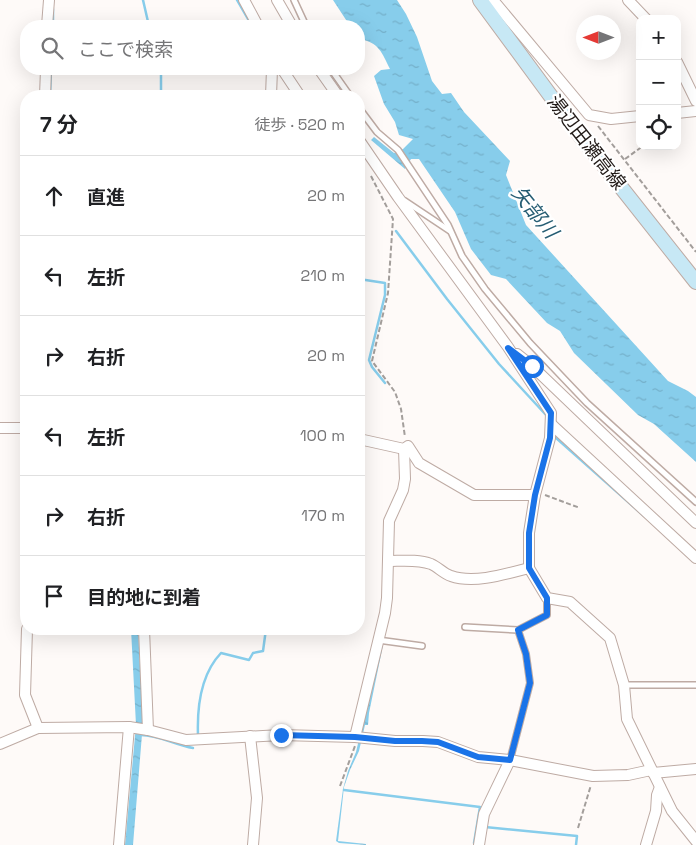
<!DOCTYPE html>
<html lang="ja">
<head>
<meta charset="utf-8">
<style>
	body { margin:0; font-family:"Space Grotesk","Noto Sans JP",sans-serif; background:#f2f2f2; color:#202124 }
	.controls { position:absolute; right:15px; top:15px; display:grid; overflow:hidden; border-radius:10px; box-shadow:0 5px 20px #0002 }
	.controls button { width:45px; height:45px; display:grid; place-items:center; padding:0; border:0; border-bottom:1px solid #e0e0e0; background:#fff; color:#202124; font:25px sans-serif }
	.compass { position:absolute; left:576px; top:15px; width:45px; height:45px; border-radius:50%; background:#fff; box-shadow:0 5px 20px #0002; rotate:270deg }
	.stop { position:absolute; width:15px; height:15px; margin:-11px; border:4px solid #1a73e8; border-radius:50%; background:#fff }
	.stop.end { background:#1a73e8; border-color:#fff; box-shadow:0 1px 5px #0008 }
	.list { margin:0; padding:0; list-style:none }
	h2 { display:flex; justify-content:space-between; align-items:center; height:65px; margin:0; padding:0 20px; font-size:21px }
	h2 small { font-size:16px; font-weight:400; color:#757577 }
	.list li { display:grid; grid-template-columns:32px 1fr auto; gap:15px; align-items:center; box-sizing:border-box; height:80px; padding:0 20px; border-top:1px solid #e0e0e0 }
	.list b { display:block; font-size:19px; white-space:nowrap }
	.list em { font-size:16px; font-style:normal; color:#757577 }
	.icon { flex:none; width:28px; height:28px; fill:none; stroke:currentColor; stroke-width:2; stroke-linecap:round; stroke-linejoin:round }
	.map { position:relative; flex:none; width:696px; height:845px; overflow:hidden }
	.search { position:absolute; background:#fff; box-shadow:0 5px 20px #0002; left:20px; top:20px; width:345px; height:55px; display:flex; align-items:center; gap:12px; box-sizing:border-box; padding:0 18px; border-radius:20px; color:#757577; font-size:19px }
	.panel { position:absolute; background:#fff; box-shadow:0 5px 20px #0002; left:20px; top:90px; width:345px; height:545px; border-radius:20px }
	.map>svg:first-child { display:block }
	.water { fill:url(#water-ripples) }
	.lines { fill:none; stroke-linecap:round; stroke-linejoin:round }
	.stream { stroke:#87cdeb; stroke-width:2.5 }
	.lane-casing { stroke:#beaba4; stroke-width:8 }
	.street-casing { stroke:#beaba4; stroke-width:12 }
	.secondary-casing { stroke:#beaba4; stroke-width:16 }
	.path { stroke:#a39e9b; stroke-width:2; stroke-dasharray:5 2.5; stroke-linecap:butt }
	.lane { stroke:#fff; stroke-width:5 }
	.street { stroke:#fff; stroke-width:10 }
	.secondary { stroke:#c7e8f5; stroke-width:14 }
	.route { stroke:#1a73e8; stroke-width:6 }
	.labels { text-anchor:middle; stroke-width:4.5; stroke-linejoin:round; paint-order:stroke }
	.street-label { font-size:19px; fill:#211a17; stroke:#fff }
	.water-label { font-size:20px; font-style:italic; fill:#265d73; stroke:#fff }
</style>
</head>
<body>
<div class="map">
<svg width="696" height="845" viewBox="0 0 696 845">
	<defs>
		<pattern id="water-ripples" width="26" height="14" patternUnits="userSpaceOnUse" patternTransform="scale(1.25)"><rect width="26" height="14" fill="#87cdeb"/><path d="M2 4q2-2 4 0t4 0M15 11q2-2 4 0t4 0" fill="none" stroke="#74afc9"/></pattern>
	</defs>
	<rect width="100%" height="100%" fill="#fefaf8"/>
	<g class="water">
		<path d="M 333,0 L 397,0 L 406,14 L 417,37 L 432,81 L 442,94 L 451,93 L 464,112 L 510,161 L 506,175 L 526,225 L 668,381 L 688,391 L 696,397 L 696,462 L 654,424 L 638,415 L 574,353 L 560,331 L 547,323 L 506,279 L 491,275 L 471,249 L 455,212 L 419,159 L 411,159 L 405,169 L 371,140 L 374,137 L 394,153 L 403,149 L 413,139 L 399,135 L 395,122 L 384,104 L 374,76 L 381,70 L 390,69 C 382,53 379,42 359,39 L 359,26 L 350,26 Z"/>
		<path d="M 131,629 L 138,629 L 143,722 L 133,845 L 125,845 L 136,725 Z"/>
		<path d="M 381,645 L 383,645 L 369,713 L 368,725 L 365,725 L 359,751 L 350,770 L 344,787 L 338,841 L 366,844 L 366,845 L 339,843 L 336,841 L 343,789 L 348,771 L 356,752 Z"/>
	</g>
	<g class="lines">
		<g class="stream">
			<path d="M 143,0 L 149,26"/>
			<path d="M 237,0 L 252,26"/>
			<path d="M 53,26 L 53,9"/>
			<path d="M 160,69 L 161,74 L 161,96"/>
			<path d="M 50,96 L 51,69"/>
			<path d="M 396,231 L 447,299 L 499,364 L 546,415"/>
			<path d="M 359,279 L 385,283 L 385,295 L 369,360 L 372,367 L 385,383"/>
			<path d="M 555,437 L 644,516"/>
			<path d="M 141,735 C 159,735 175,745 193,748"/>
			<path d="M 198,735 C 197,707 201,674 221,653 L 249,660 L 253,653 L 263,651 L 266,629"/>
			<path d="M 344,790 L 480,807 L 474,843"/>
			<path d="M 485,827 L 577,836 L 576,845"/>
		</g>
		<g class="lane-casing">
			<g id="lane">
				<path d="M 294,0 L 306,26"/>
				<path d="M 331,69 L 350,96"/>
				<path d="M 359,108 L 377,132 L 398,150 L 448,225 L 462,256 L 485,289 L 530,343 L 587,403 L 696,502"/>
				<path d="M 405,201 L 450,231"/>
				<path d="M 465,627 L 518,630"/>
				<path d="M 378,640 L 422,646"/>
				<path d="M 624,685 L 696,685"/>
				<path d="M 510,760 L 530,683 L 526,654 L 518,630 L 547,615 L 547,598"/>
			</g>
		</g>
		<g class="street-casing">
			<g id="street">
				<path d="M 244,0 L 258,26"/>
				<path d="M 277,0 L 292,26"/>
				<path d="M 493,0 L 589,115 L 611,119 L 640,116"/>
				<path d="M 628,0 L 646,19"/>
				<path d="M 47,26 L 49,0"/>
				<path d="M 677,62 L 696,101"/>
				<path d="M 282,69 L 300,96"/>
				<path d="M 319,69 L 338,96"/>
				<path d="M 45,96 L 46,69"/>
				<path d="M 271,96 L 272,69"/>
				<path d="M 677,113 L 696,111"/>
				<path d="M 359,140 L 398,197 L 508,347 L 551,413 L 550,438 L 535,495 L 529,533 L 529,568 L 547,598 L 570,602 L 610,638 L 624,685 L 627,719 L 672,811 L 696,841"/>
				<path d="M 517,354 L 532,366 L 696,523"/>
				<path d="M 551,424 L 696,558"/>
				<path d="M 0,428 L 26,428"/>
				<path d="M 359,439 L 404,449 L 408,446 L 419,463 L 474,495 L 535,495"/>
				<path d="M 388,561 C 401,561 418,559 431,564 C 438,567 444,574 451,576 C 474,584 506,574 529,568"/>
				<path d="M 27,629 L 25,695 L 38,728"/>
				<path d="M 144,629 L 148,730"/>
				<path d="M 250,736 L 257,798 L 253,845"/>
				<path d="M 355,737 L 385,613 L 387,598 L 389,521 L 403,490 L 405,479 L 404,449"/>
				<path d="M 0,744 L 38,728 L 129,727 L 148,730 L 186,740 L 281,735 L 355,737 L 395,741 L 423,741 L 438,742 L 478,757 L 510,760 L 593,776 L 628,775 L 651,770"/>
				<path d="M 653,773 L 696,769"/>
				<path d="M 119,845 L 129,727"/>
				<path d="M 479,845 L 484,814 L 510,760"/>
				<path d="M 646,845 L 656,811 L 657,795 L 660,787"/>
			</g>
		</g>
		<g class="secondary-casing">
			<path id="secondary" d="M 480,0 L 575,129 L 696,282"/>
		</g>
		<g class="path">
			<path d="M 598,126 L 696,252"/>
			<path d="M 625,159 L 643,146"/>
			<path d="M 371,176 L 393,219 L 388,293 L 372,361 L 395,392 L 401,409 L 405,437"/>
			<path d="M 545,495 L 580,508"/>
			<path d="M 340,786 L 355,746"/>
			<path d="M 578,828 L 591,785"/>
		</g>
		<use href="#lane" class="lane"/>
		<use href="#street" class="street"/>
		<use href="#secondary" class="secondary"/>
	</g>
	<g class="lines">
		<path class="route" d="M 281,735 L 355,737 L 395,741 L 422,741 L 438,742 L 478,757 L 510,760 L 530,683 L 526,654 L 518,630 L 547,615 L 547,598 L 529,568 L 529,533 L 535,495 L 550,438 L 551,413 L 508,348 L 532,366"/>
	</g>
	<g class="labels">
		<g class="street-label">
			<text transform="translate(587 142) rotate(52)" y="7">湯辺田瀬高線</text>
		</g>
		<g class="water-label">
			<text transform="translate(535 212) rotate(51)" y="7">矢部川</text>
		</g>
	</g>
</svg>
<div class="controls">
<button>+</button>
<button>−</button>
<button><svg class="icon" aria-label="locate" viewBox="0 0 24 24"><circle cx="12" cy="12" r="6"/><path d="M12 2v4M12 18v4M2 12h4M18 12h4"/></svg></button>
</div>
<svg class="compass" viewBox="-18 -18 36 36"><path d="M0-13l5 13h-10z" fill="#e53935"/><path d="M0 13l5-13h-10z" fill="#757577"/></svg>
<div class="stop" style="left:532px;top:366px"></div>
<div class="stop end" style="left:281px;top:735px"></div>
<div class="search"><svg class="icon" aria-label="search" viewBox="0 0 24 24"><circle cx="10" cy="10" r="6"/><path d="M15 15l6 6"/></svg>ここで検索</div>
<section class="panel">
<h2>7 分<small>徒歩 · 520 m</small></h2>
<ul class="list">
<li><svg class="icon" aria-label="ahead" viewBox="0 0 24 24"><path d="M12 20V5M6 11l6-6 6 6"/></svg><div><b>直進</b></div><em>20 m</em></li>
<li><svg class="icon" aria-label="left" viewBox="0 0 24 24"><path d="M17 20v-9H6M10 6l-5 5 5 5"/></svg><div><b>左折</b></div><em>210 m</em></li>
<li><svg class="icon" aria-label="right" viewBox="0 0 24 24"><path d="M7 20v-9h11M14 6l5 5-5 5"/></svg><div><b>右折</b></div><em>20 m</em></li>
<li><svg class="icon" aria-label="left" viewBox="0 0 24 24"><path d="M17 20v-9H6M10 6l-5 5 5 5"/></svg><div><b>左折</b></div><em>100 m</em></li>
<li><svg class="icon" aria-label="right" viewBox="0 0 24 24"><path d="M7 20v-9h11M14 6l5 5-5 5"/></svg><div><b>右折</b></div><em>170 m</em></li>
<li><svg class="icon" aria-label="arrive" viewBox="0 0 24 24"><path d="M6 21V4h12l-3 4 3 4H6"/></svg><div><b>目的地に到着</b></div></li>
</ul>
</section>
</div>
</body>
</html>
